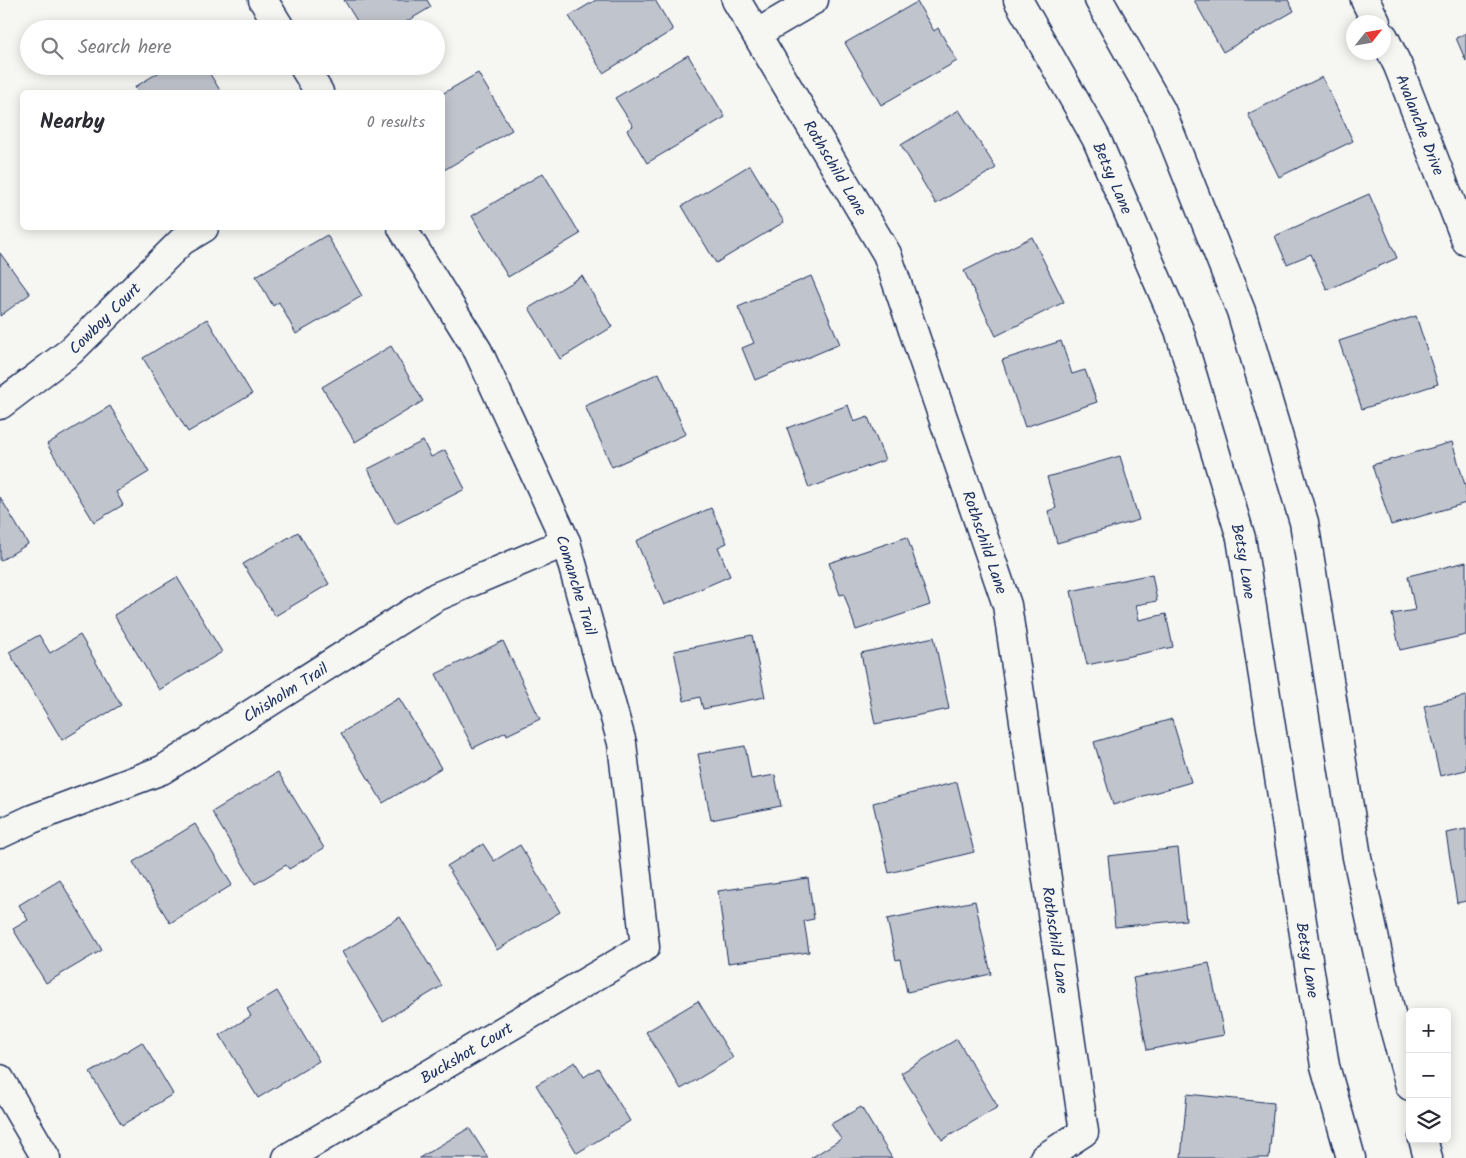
<!DOCTYPE html>
<html lang="en">
<head>
<meta charset="utf-8">
<style>
	body { margin:0; font-family:Kalam,sans-serif; background:#f2f2f3; color:#2b2b33 }
	.controls { position:absolute; right:15px; bottom:15px; display:grid; overflow:hidden; border-radius:8px; box-shadow:0 2px 12px #0003 }
	.controls button { width:45px; height:45px; display:grid; place-items:center; padding:0; border:0; border-bottom:1px solid #e1e1e2; background:#fff; color:#2b2b33; font:25px sans-serif }
	.compass { position:absolute; left:1346px; top:15px; width:45px; height:45px; border-radius:50%; background:#fff; box-shadow:0 2px 12px #0003; rotate:59deg }
	.list { margin:0; padding:0; list-style:none }
	h2 { display:flex; justify-content:space-between; align-items:center; height:65px; margin:0; padding:0 20px; font-size:21px }
	h2 small { font-size:16px; font-weight:400; color:#7c7c81 }
	.icon { flex:none; width:28px; height:28px; fill:none; stroke:currentColor; stroke-width:2; stroke-linecap:round; stroke-linejoin:round }
	.map { position:relative; flex:none; width:1466px; height:1158px; overflow:hidden }
	.search { position:absolute; background:#fff; box-shadow:0 2px 12px #0003; left:20px; top:20px; width:425px; height:55px; display:flex; align-items:center; gap:12px; box-sizing:border-box; padding:0 18px; border-radius:28px; color:#7c7c81; font-size:19px }
	.panel { position:absolute; background:#fff; box-shadow:0 2px 12px #0003; left:20px; top:90px; width:425px; height:140px; border-radius:8px }
	.map>svg:first-child { display:block }
	.building { fill:#c0c4cd; stroke:#1b2f5e }
	.lines { fill:none; stroke-linecap:round; stroke-linejoin:round }
	.street-casing { stroke:#1b2f5e; stroke-width:31 }
	.secondary-casing { stroke:#1b2f5e; stroke-width:31 }
	.street { stroke:#f6f6f2; stroke-width:28 }
	.secondary { stroke:#f6f6f2; stroke-width:28 }
	.labels { text-anchor:middle; stroke-width:5; stroke-linejoin:round; paint-order:stroke }
	.street-label { font-size:16px; fill:#1b2f5e; stroke:#f6f6f2 }
</style>
</head>
<body>
<div class="map">
<svg width="1466" height="1158" viewBox="0 0 1466 1158">
	<rect width="100%" height="100%" fill="#f6f6f2"/>
	<filter id="ink" filterUnits="userSpaceOnUse"><feTurbulence type="fractalNoise" baseFrequency=".02" numOctaves="2"/><feDisplacementMap in="SourceGraphic" scale="10" xChannelSelector="R" yChannelSelector="G"/><feConvolveMatrix kernelMatrix="1 2 1 2 8 2 1 2 1" color-interpolation-filters="sRGB"/></filter>
	<g filter="url(#ink)">
		<g class="building">
			<path d="M 344,0 L 427,0 L 431,7 L 394,29 L 362,29 Z"/>
			<path d="M 596,0 L 655,0 L 673,30 L 603,73 L 569,16 Z"/>
			<path d="M 1194,0 L 1288,0 L 1294,11 L 1223,52 Z"/>
			<path d="M 917,2 L 934,31 L 938,28 L 957,61 L 881,105 L 845,43 Z"/>
			<path d="M 1466,33 L 1466,61 L 1456,38 Z"/>
			<path d="M 688,55 L 725,117 L 647,163 L 627,130 L 633,126 L 615,98 Z"/>
			<path d="M 169,66 L 205,66 L 221,92 L 138,92 L 135,87 Z"/>
			<path d="M 478,73 L 512,130 L 444,170 L 442,167 L 442,94 Z"/>
			<path d="M 1322,77 L 1353,141 L 1279,177 L 1248,114 Z"/>
			<path d="M 959,110 L 996,168 L 936,204 L 901,145 Z"/>
			<path d="M 750,165 L 784,222 L 716,263 L 682,206 Z"/>
			<path d="M 543,173 L 580,234 L 508,277 L 472,216 Z"/>
			<path d="M 1369,194 L 1397,258 L 1327,290 L 1311,254 L 1287,264 L 1275,236 Z"/>
			<path d="M 327,235 L 362,296 L 296,334 L 279,302 L 273,306 L 256,276 Z"/>
			<path d="M 1032,237 L 1064,302 L 996,336 L 964,271 Z"/>
			<path d="M 0,253 L 30,294 L 0,316 Z"/>
			<path d="M 582,276 L 612,327 L 560,359 L 529,308 Z"/>
			<path d="M 811,276 L 840,344 L 755,380 L 742,348 L 754,343 L 738,307 Z"/>
			<path d="M 1416,316 L 1438,384 L 1362,409 L 1339,341 Z"/>
			<path d="M 207,319 L 252,394 L 188,432 L 143,358 Z"/>
			<path d="M 1061,341 L 1072,374 L 1085,370 L 1097,402 L 1025,427 L 1002,360 Z"/>
			<path d="M 391,346 L 423,401 L 355,442 L 322,387 Z"/>
			<path d="M 659,373 L 686,434 L 612,467 L 585,406 Z"/>
			<path d="M 848,405 L 854,422 L 868,417 L 885,460 L 809,488 L 787,428 Z"/>
			<path d="M 110,406 L 149,472 L 116,492 L 123,505 L 94,522 L 47,444 Z"/>
			<path d="M 423,441 L 431,457 L 445,450 L 465,489 L 396,524 L 368,469 Z"/>
			<path d="M 1452,442 L 1466,488 L 1466,503 L 1391,525 L 1372,465 Z"/>
			<path d="M 1120,456 L 1139,520 L 1057,543 L 1048,511 L 1056,508 L 1047,477 Z"/>
			<path d="M 0,497 L 28,544 L 0,561 Z"/>
			<path d="M 711,508 L 727,543 L 718,547 L 730,576 L 664,605 L 636,541 Z"/>
			<path d="M 298,532 L 329,584 L 275,616 L 243,564 Z"/>
			<path d="M 907,537 L 930,605 L 856,630 L 844,594 L 840,595 L 829,563 Z"/>
			<path d="M 1466,562 L 1466,635 L 1400,650 L 1392,614 L 1415,610 L 1408,576 Z"/>
			<path d="M 1152,574 L 1157,601 L 1136,605 L 1139,620 L 1166,614 L 1173,647 L 1087,665 L 1071,591 Z"/>
			<path d="M 177,577 L 222,652 L 159,690 L 114,615 Z"/>
			<path d="M 39,635 L 50,653 L 80,635 L 121,705 L 62,740 L 9,652 Z"/>
			<path d="M 752,635 L 765,697 L 703,709 L 700,697 L 684,701 L 674,651 Z"/>
			<path d="M 934,637 L 949,709 L 875,724 L 861,653 Z"/>
			<path d="M 503,641 L 540,719 L 507,735 L 506,732 L 473,748 L 436,674 Z"/>
			<path d="M 1466,696 L 1466,770 L 1440,776 L 1424,706 Z"/>
			<path d="M 399,698 L 441,768 L 383,803 L 341,733 Z"/>
			<path d="M 1172,719 L 1191,782 L 1113,805 L 1094,742 Z"/>
			<path d="M 745,746 L 751,779 L 775,775 L 781,806 L 711,820 L 698,754 Z"/>
			<path d="M 278,772 L 324,848 L 289,869 L 286,865 L 255,884 L 212,812 Z"/>
			<path d="M 957,782 L 974,852 L 889,873 L 873,803 Z"/>
			<path d="M 195,824 L 232,885 L 170,923 L 133,862 Z"/>
			<path d="M 1466,829 L 1466,901 L 1457,903 L 1446,833 Z"/>
			<path d="M 483,844 L 494,861 L 520,845 L 560,912 L 497,950 L 447,866 Z"/>
			<path d="M 1178,848 L 1186,920 L 1115,927 L 1108,856 Z"/>
			<path d="M 808,878 L 814,919 L 804,921 L 809,952 L 728,963 L 718,891 Z"/>
			<path d="M 60,880 L 102,950 L 46,983 L 13,929 L 28,920 L 19,905 Z"/>
			<path d="M 975,901 L 991,974 L 907,992 L 900,959 L 896,960 L 887,919 Z"/>
			<path d="M 400,917 L 442,986 L 383,1021 L 342,952 Z"/>
			<path d="M 1209,963 L 1224,1035 L 1147,1050 L 1133,978 Z"/>
			<path d="M 277,991 L 319,1061 L 258,1098 L 220,1035 L 251,1016 L 247,1009 Z"/>
			<path d="M 698,1001 L 733,1058 L 681,1089 L 646,1032 Z"/>
			<path d="M 957,1039 L 998,1107 L 942,1140 L 901,1073 Z"/>
			<path d="M 142,1042 L 173,1094 L 122,1125 L 90,1073 Z"/>
			<path d="M 575,1062 L 584,1077 L 598,1068 L 630,1121 L 577,1153 L 536,1085 Z"/>
			<path d="M 1187,1094 L 1274,1103 L 1269,1158 L 1181,1158 Z"/>
			<path d="M 861,1107 L 892,1158 L 811,1158 L 841,1139 L 831,1124 Z"/>
			<path d="M 469,1128 L 488,1158 L 419,1158 Z"/>
		</g>
		<g class="lines">
			<g class="street-casing">
				<g id="street">
					<path d="M 263,0 L 281,29"/>
					<path id="s1" d="M 736,0 L 887,254 L 1007,605 L 1084,1132 L 1044,1158"/>
					<path d="M 1365,0 L 1376,22"/>
					<path d="M 756,34 L 814,0"/>
					<path id="s2" d="M 1384,37 L 1398,66 L 1466,241"/>
					<path d="M 303,66 L 319,92"/>
					<path id="s3" d="M 0,405 L 71,351 L 182,241 L 204,228"/>
					<path id="s4" d="M 0,834 L 32,819 L 162,770 L 436,597 L 566,542"/>
					<path id="s5" d="M 287,1158 L 645,947 L 622,743 L 566,542 L 478,351 L 402,228"/>
				</g>
			</g>
			<g class="secondary-casing">
				<g id="secondary">
					<path id="s6" d="M 1018,0 L 1096,138 L 1179,330 L 1241,538 L 1325,1066 L 1351,1158"/>
					<path d="M 1099,0 L 1161,110 L 1241,311 L 1304,522 L 1357,857 L 1394,1028 L 1410,1086"/>
					<path d="M 0,1079 L 46,1158"/>
					<path d="M 1423,1139 L 1428,1158"/>
				</g>
			</g>
			<use href="#street" class="street"/>
			<use href="#secondary" class="secondary"/>
		</g>
	</g>
	<g class="labels">
		<g class="street-label">
			<text dy="6" stroke="none"><textPath href="#s2" startOffset="95">Avalanche Drive</textPath></text>
			<text dy="6" stroke="none"><textPath href="#s1" startOffset="195">Rothschild Lane</textPath></text>
			<text dy="6" stroke="none"><textPath href="#s6" startOffset="202">Betsy Lane</textPath></text>
			<text dy="6" stroke="none"><textPath href="#s3" startOffset="136">Cowboy Court</textPath></text>
			<text dy="6" stroke="none"><textPath href="#s1" startOffset="600">Rothschild Lane</textPath></text>
			<text dy="6" stroke="none"><textPath href="#s6" startOffset="608">Betsy Lane</textPath></text>
			<text transform="translate(577 585) rotate(73)" y="6">Comanche Trail</text>
			<text dy="6" stroke="none"><textPath href="#s4" startOffset="320">Chisholm Trail</textPath></text>
			<text dy="6" stroke="none"><textPath href="#s1" startOffset="1005">Rothschild Lane</textPath></text>
			<text dy="6" stroke="none"><textPath href="#s6" startOffset="1012">Betsy Lane</textPath></text>
			<text dy="6" stroke="none"><textPath href="#s5" startOffset="208">Buckshot Court</textPath></text>
		</g>
	</g>
</svg>
<div class="controls">
<button>+</button>
<button>−</button>
<button><svg class="icon" aria-label="layers" viewBox="0 0 24 24"><path d="M12 4l9 5-9 5-9-5zM3 14l9 5 9-5"/></svg></button>
</div>
<svg class="compass" viewBox="-18 -18 36 36"><path d="M0-13l5 13h-10z" fill="#e53935"/><path d="M0 13l5-13h-10z" fill="#7c7c81"/></svg>
<div class="search"><svg class="icon" aria-label="search" viewBox="0 0 24 24"><circle cx="10" cy="10" r="6"/><path d="M15 15l6 6"/></svg>Search here</div>
<section class="panel">
<h2>Nearby<small>0 results</small></h2>
<ul class="list">
</ul>
</section>
</div>
</body>
</html>
